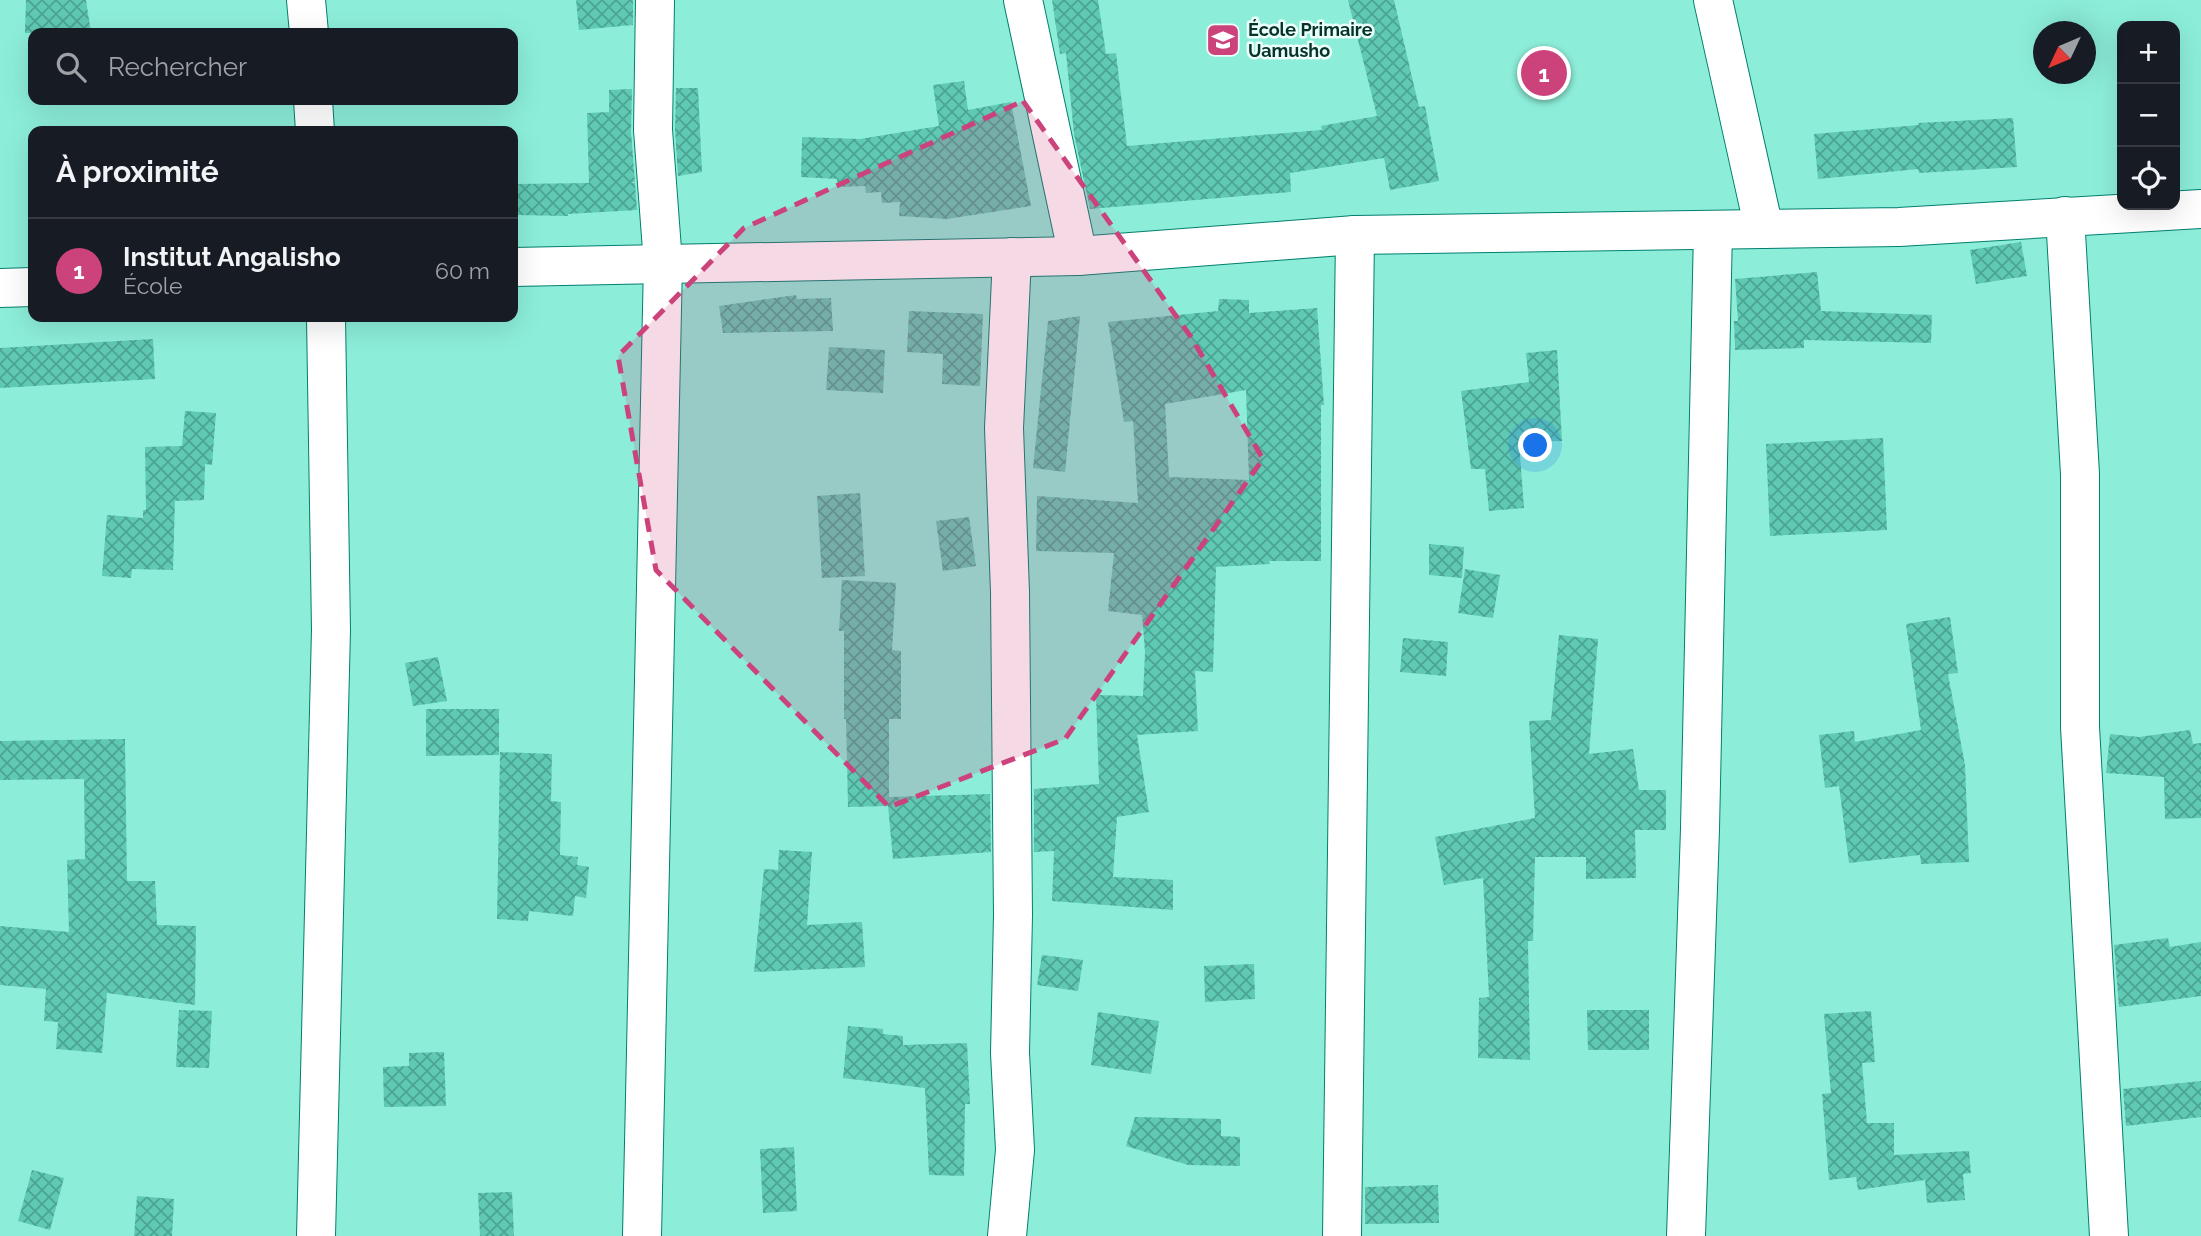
<!DOCTYPE html>
<html lang="fr">
<head>
<meta charset="utf-8">
<style>
	body { margin:0; font-family:Raleway,sans-serif; background:#242831; color:#f1f3f6 }
	.controls { position:absolute; right:21px; top:21px; display:grid; overflow:hidden; border-radius:14px; box-shadow:0 7px 28px #0002 }
	.controls button { width:63px; height:63px; display:grid; place-items:center; padding:0; border:0; border-bottom:2px solid #363941; background:#171b24; color:#f1f3f6; font:35px sans-serif }
	.compass { position:absolute; left:2033px; top:21px; width:63px; height:63px; border-radius:50%; background:#171b24; box-shadow:0 7px 28px #0002; rotate:226deg }
	.you { position:absolute; left:1536px; top:446px; width:24px; height:24px; margin:-18px; border:5px solid #fff; border-radius:50%; background:#1a73e8; box-shadow:0 0 0 10px #1a73e833 }
	.badge { display:grid; place-items:center; width:46px; height:46px; border-radius:50%; background:#cc437c; color:#fff; font-size:23px; font-weight:700 }
	.pin { position:absolute; translate:-50% -50%; border:4px solid #fff; box-shadow:0 2px 7px #0006 }
	.list { margin:0; padding:0; list-style:none }
	h2 { display:flex; justify-content:space-between; align-items:center; height:91px; margin:0; padding:0 28px; font-size:30px }
	h2 small { font-size:23px; font-weight:400; color:#9ea1a6 }
	.list li { display:grid; grid-template-columns:46px 1fr auto; gap:21px; align-items:center; box-sizing:border-box; height:105px; padding:0 28px; border-top:2px solid #363941 }
	.list b { display:block; font-size:26px; white-space:nowrap }
	.list p { margin:0; font-size:23px; white-space:nowrap; color:#9ea1a6 }
	.list em { font-size:23px; font-style:normal; color:#9ea1a6 }
	.icon { flex:none; width:38px; height:38px; fill:none; stroke:currentColor; stroke-width:2; stroke-linecap:round; stroke-linejoin:round }
	.map { position:relative; flex:none; width:2201px; height:1236px; overflow:hidden }
	.search { position:absolute; background:#171b24; box-shadow:0 7px 28px #0002; left:28px; top:28px; width:490px; height:77px; display:flex; align-items:center; gap:18px; box-sizing:border-box; padding:0 24px; border-radius:14px; color:#9ea1a6; font-size:26px }
	.panel { position:absolute; background:#171b24; box-shadow:0 7px 28px #0002; left:28px; top:126px; width:490px; height:196px; border-radius:14px }
	.map>svg:first-child { display:block }
	.building { fill:url(#building-cross-hatch); fill-rule:evenodd }
	.lines { fill:none; stroke-linecap:round; stroke-linejoin:round }
	.street-casing { stroke:#027f6e; stroke-width:40 }
	.street { stroke:#fff; stroke-width:38 }
	.marked { fill:#cc437c; fill-opacity:0.2; stroke:#cc437c; stroke-width:5; stroke-dasharray:14 9; stroke-linejoin:round }
	.labels { text-anchor:middle; stroke-width:5; stroke-linejoin:round; paint-order:stroke }
	.poi-label { font-size:18px; font-weight:bold; fill:#06332b; stroke:#ecfef9; text-anchor:start }
</style>
</head>
<body>
<div class="map">
<svg width="2201" height="1236" viewBox="0 0 2201 1236">
	<defs>
		<pattern id="building-cross-hatch" width="8" height="8" patternUnits="userSpaceOnUse" patternTransform="scale(1.75)"><rect width="8" height="8" fill="#5fc9b4"/><path d="M0 0l8 8M0 8l8-8" fill="none" stroke="#4ca493"/></pattern>
	</defs>
	<rect width="100%" height="100%" fill="#8ceed9"/>
	<g class="building">
		<path d="M 26,0 L 86,0 L 91,33 L 25,33 Z"/>
		<path d="M 576,0 L 633,0 L 633,25 L 579,30 Z"/>
		<path d="M 1052,0 L 1098,0 L 1106,54 L 1116,53 L 1127,146 L 1322,130 L 1321,126 L 1377,116 L 1348,0 L 1394,0 L 1419,107 L 1425,106 L 1439,181 L 1390,190 L 1384,158 L 1290,173 L 1291,192 L 1090,209 L 1074,134 L 1066,53 L 1060,54 Z"/>
		<path d="M 964,81 L 968,110 L 1011,102 L 1031,206 L 947,219 L 899,216 L 900,202 L 882,203 L 881,192 L 866,193 L 865,186 L 837,187 L 837,179 L 801,177 L 802,137 L 860,139 L 939,126 L 933,85 Z"/>
		<path d="M 676,88 L 698,88 L 702,172 L 678,176 L 675,129 Z"/>
		<path d="M 632,89 L 631,132 L 635,182 L 630,183 L 635,183 L 637,210 L 568,214 L 568,216 L 516,215 L 516,184 L 589,183 L 587,113 L 609,112 L 609,90 Z"/>
		<path d="M 2013,118 L 2017,167 L 1919,173 L 1918,169 L 1818,179 L 1814,134 L 1919,125 L 1918,123 Z"/>
		<path d="M 2021,242 L 2027,276 L 1976,284 L 1970,250 Z"/>
		<path d="M 1817,272 L 1821,311 L 1932,315 L 1931,343 L 1804,340 L 1804,348 L 1735,350 L 1734,321 L 1738,321 L 1735,279 Z"/>
		<path d="M 796,295 L 797,299 L 831,298 L 833,331 L 723,333 L 719,306 Z"/>
		<path d="M 1219,299 L 1249,300 L 1249,313 L 1317,308 L 1324,405 L 1321,405 L 1321,561 L 1269,561 L 1270,564 L 1216,567 L 1213,672 L 1195,671 L 1198,731 L 1137,735 L 1149,812 L 1117,817 L 1113,877 L 1173,880 L 1173,910 L 1052,901 L 1054,851 L 1034,852 L 1034,789 L 1099,784 L 1096,695 L 1143,696 L 1145,652 L 1142,615 L 1108,611 L 1114,553 L 1036,551 L 1037,496 L 1138,503 L 1133,421 L 1124,422 L 1108,322 L 1218,311 ZM 1246,390 L 1249,480 L 1169,477 L 1165,404 Z"/>
		<path d="M 909,311 L 983,314 L 980,386 L 942,384 L 943,354 L 907,352 Z"/>
		<path d="M 1080,316 L 1065,472 L 1033,468 L 1048,321 Z"/>
		<path d="M 153,339 L 155,379 L 0,388 L 0,348 Z"/>
		<path d="M 829,347 L 885,350 L 883,393 L 826,390 Z"/>
		<path d="M 1557,350 L 1562,441 L 1519,442 L 1524,508 L 1489,511 L 1485,469 L 1471,469 L 1461,391 L 1529,382 L 1526,353 Z"/>
		<path d="M 185,411 L 216,413 L 212,465 L 205,464 L 204,500 L 175,501 L 173,570 L 132,569 L 131,578 L 102,576 L 107,515 L 143,518 L 143,510 L 146,510 L 145,447 L 182,446 Z"/>
		<path d="M 1883,438 L 1887,530 L 1770,536 L 1766,444 Z"/>
		<path d="M 860,493 L 865,576 L 822,578 L 817,496 Z"/>
		<path d="M 969,517 L 976,566 L 943,571 L 936,521 Z"/>
		<path d="M 1429,544 L 1464,547 L 1462,578 L 1429,575 Z"/>
		<path d="M 1465,569 L 1500,575 L 1493,618 L 1458,613 Z"/>
		<path d="M 842,580 L 896,583 L 892,650 L 901,651 L 901,719 L 889,719 L 889,797 L 990,794 L 991,852 L 893,859 L 888,806 L 848,807 L 846,719 L 844,719 L 844,631 L 839,631 Z"/>
		<path d="M 1950,617 L 1958,673 L 1948,674 L 1965,765 L 1969,862 L 1921,864 L 1920,855 L 1849,863 L 1839,786 L 1825,788 L 1819,735 L 1854,731 L 1855,742 L 1921,730 L 1906,624 Z"/>
		<path d="M 1559,635 L 1598,639 L 1589,754 L 1633,749 L 1639,790 L 1666,790 L 1666,830 L 1635,830 L 1636,878 L 1586,879 L 1586,857 L 1535,857 L 1533,941 L 1528,941 L 1530,1060 L 1478,1058 L 1479,998 L 1489,997 L 1483,878 L 1444,885 L 1435,837 L 1535,818 L 1529,721 L 1551,720 Z"/>
		<path d="M 1403,638 L 1448,642 L 1446,676 L 1400,672 Z"/>
		<path d="M 438,657 L 447,701 L 413,706 L 405,663 Z"/>
		<path d="M 426,709 L 499,709 L 499,755 L 426,756 Z"/>
		<path d="M 2190,730 L 2193,744 L 2201,743 L 2201,818 L 2165,819 L 2164,777 L 2106,773 L 2110,734 L 2139,737 Z"/>
		<path d="M 125,739 L 127,881 L 155,881 L 157,925 L 196,926 L 195,1005 L 107,993 L 102,1053 L 56,1049 L 58,1022 L 44,1021 L 46,989 L 0,985 L 0,926 L 69,932 L 67,860 L 85,859 L 84,779 L 0,780 L 0,741 Z"/>
		<path d="M 500,752 L 552,754 L 551,801 L 561,802 L 560,855 L 578,857 L 577,865 L 589,867 L 586,898 L 575,896 L 573,916 L 529,911 L 528,921 L 497,919 Z"/>
		<path d="M 779,850 L 812,852 L 807,925 L 862,922 L 865,967 L 754,972 L 764,869 L 778,870 Z"/>
		<path d="M 2168,938 L 2170,947 L 2201,942 L 2201,996 L 2119,1007 L 2114,945 Z"/>
		<path d="M 1042,955 L 1083,960 L 1078,991 L 1037,985 Z"/>
		<path d="M 1254,964 L 1255,999 L 1205,1002 L 1204,966 Z"/>
		<path d="M 179,1010 L 212,1011 L 209,1068 L 176,1067 Z"/>
		<path d="M 1587,1010 L 1649,1010 L 1649,1050 L 1588,1050 Z"/>
		<path d="M 1871,1011 L 1875,1062 L 1862,1063 L 1867,1123 L 1894,1123 L 1894,1155 L 1969,1151 L 1971,1173 L 1963,1174 L 1965,1200 L 1927,1203 L 1925,1180 L 1858,1190 L 1856,1177 L 1829,1180 L 1822,1094 L 1831,1093 L 1824,1014 Z"/>
		<path d="M 1098,1012 L 1159,1021 L 1151,1074 L 1091,1065 Z"/>
		<path d="M 848,1026 L 883,1029 L 883,1034 L 903,1036 L 903,1045 L 967,1043 L 970,1104 L 965,1104 L 964,1176 L 929,1175 L 925,1088 L 843,1078 Z"/>
		<path d="M 444,1052 L 446,1106 L 384,1107 L 383,1067 L 409,1066 L 409,1053 Z"/>
		<path d="M 2201,1081 L 2201,1117 L 2126,1126 L 2123,1089 Z"/>
		<path d="M 1135,1117 L 1221,1119 L 1221,1136 L 1240,1137 L 1240,1166 L 1188,1165 L 1126,1146 Z"/>
		<path d="M 794,1147 L 797,1211 L 763,1213 L 760,1149 Z"/>
		<path d="M 32,1170 L 64,1178 L 50,1230 L 18,1221 Z"/>
		<path d="M 1438,1185 L 1439,1223 L 1365,1224 L 1365,1187 Z"/>
		<path d="M 512,1192 L 514,1236 L 480,1236 L 478,1193 Z"/>
		<path d="M 137,1196 L 174,1199 L 172,1236 L 134,1236 Z"/>
	</g>
	<g class="lines">
		<g class="street-casing">
			<g id="street">
				<path d="M 306,0 L 309,33"/>
				<path d="M 1023,0 L 1078,256"/>
				<path d="M 1713,0 L 1764,229"/>
				<path d="M 313,100 L 315,131"/>
				<path d="M 2065,216 L 2080,474 L 2080,727 L 2109,1236"/>
				<path d="M 513,267 L 1078,256 L 1355,235 L 1899,227 L 2201,209"/>
				<path d="M 0,288 L 33,287"/>
				<path d="M 316,1236 L 331,630 L 326,317"/>
				<path d="M 642,1236 L 663,263 L 653,130 L 655,0"/>
				<path d="M 1007,1236 L 1015,1150 L 1010,1053 L 1013,915 L 1010,592 L 1004,428 L 1012,257"/>
				<path d="M 1342,1236 L 1355,235"/>
				<path d="M 1686,1236 L 1700,829 L 1713,230"/>
			</g>
		</g>
		<use href="#street" class="street"/>
	</g>
	<path class="marked" d="M 1023,101 L 1191,337 L 1263,459 L 1065,739 L 889,807 L 656,570 L 618,356 L 744,228 Z"/>
	<defs>
		<g id="school-square" transform="scale(1.75)"><rect x="-9" y="-9" width="18" height="18" rx="4" fill="#cc437c" stroke="#ecfef9"/><path d="M0-5L7-2L0 1L-7-2ZM-4 1L0 2.5L4 1V4Q0 6-4 4Z" fill="#fff"/></g>
	</defs>
	<g fill-rule="evenodd">
		<use href="#school-square" x="1223" y="40"/>
	</g>
	<g class="labels">
		<g class="poi-label">
			<text x="1248" y="36">École Primaire<tspan x="1248" dy="21">Uamusho</tspan></text>
		</g>
	</g>
</svg>
<div class="controls">
<button>+</button>
<button>−</button>
<button><svg class="icon" aria-label="locate" viewBox="0 0 24 24"><circle cx="12" cy="12" r="6"/><path d="M12 2v4M12 18v4M2 12h4M18 12h4"/></svg></button>
</div>
<svg class="compass" viewBox="-18 -18 36 36"><path d="M0-13l5 13h-10z" fill="#e53935"/><path d="M0 13l5-13h-10z" fill="#9ea1a6"/></svg>
<div class="you"></div>
<div class="pin badge" style="left:1544px;top:73px">1</div>
<div class="search"><svg class="icon" aria-label="search" viewBox="0 0 24 24"><circle cx="10" cy="10" r="6"/><path d="M15 15l6 6"/></svg>Rechercher</div>
<section class="panel">
<h2>À proximité<small></small></h2>
<ul class="list">
<li><span class="badge">1</span><div><b>Institut Angalisho</b><p>École</p></div><em>60 m</em></li>
</ul>
</section>
</div>
</body>
</html>
